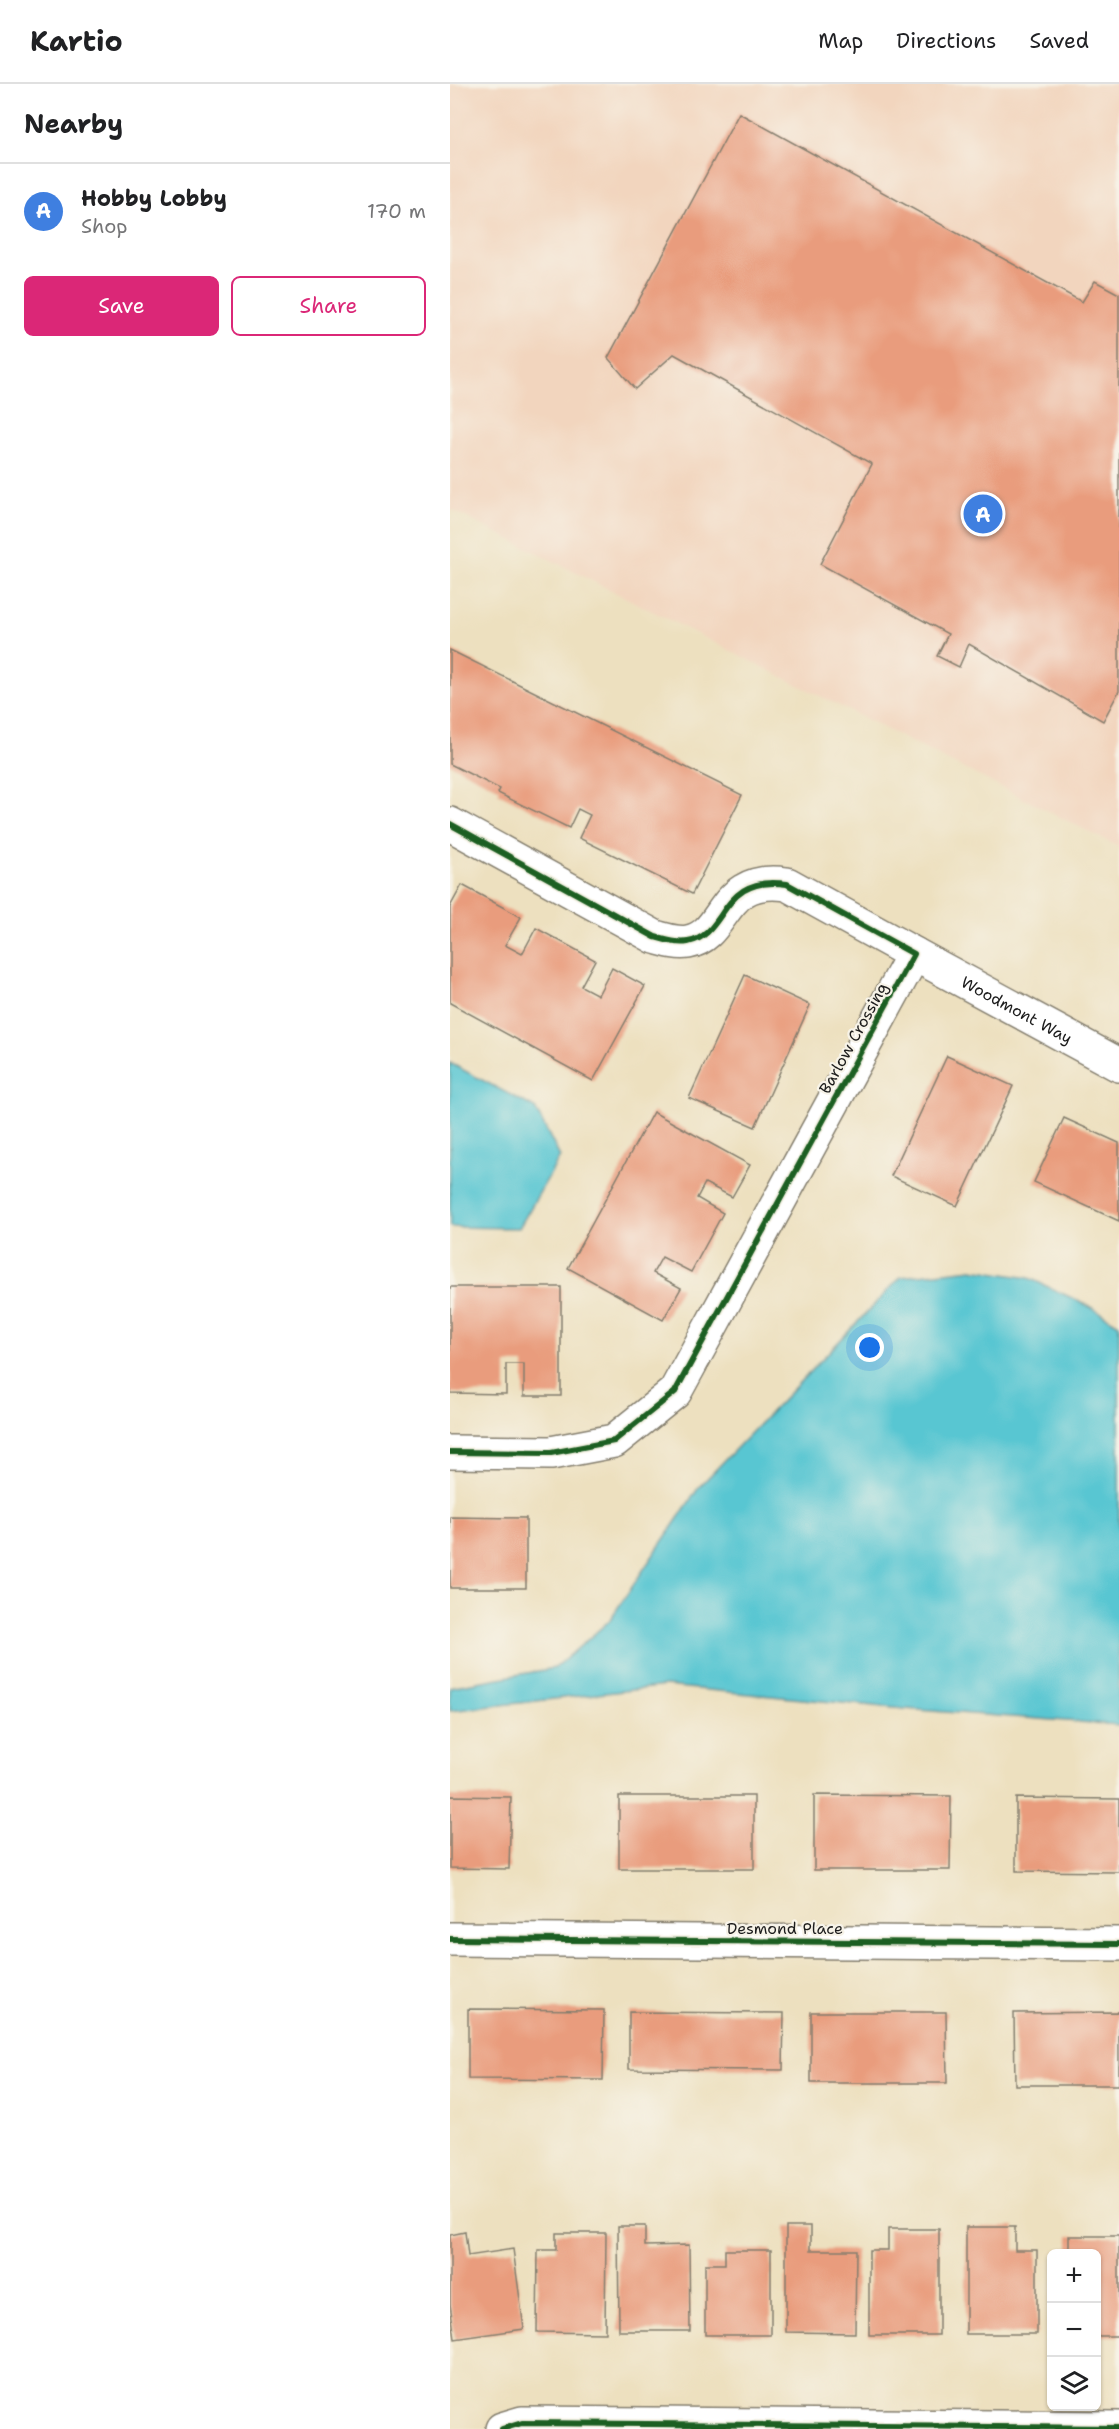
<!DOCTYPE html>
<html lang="en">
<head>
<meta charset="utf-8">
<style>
	body { margin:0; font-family:"Shantell Sans",sans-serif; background:#f2f2f2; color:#202124 }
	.controls { position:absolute; right:18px; bottom:18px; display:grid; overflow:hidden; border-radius:9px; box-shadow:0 2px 4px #0004 }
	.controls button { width:54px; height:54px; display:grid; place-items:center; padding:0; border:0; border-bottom:2px solid #e0e0e0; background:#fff; color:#202124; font:30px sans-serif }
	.you { position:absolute; left:420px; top:1264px; width:21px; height:21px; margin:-15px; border:4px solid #fff; border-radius:50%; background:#1a73e8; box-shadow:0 0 0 9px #1a73e833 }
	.badge { display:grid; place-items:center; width:39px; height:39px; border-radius:50%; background:#db2777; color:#fff; font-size:20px; font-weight:700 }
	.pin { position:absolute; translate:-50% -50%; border:3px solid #fff; box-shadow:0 2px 6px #0006 }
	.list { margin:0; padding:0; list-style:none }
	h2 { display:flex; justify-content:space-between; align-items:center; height:78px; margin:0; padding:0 24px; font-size:26px }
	h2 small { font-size:20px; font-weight:400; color:#757577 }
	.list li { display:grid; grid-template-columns:39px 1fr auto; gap:18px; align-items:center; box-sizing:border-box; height:96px; padding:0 24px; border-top:2px solid #e0e0e0 }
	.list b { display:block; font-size:22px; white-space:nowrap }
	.list p { margin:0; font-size:20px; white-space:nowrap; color:#757577 }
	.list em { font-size:20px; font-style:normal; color:#757577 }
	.actions { display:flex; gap:12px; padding:18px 24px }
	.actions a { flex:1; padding:14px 0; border:2px solid #db2777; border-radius:9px; text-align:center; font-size:21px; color:#db2777 }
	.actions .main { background:#db2777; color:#fff }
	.icon { flex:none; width:33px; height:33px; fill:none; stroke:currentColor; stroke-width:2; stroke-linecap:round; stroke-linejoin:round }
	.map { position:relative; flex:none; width:669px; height:2345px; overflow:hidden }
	header { display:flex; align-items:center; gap:36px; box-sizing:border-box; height:84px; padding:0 30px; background:#fff; border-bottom:2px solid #e0e0e0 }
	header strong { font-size:28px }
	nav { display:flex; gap:33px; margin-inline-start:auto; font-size:21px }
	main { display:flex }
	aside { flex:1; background:#fff }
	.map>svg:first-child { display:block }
	.built { fill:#f2d5be }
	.water { fill:#59c6d2; stroke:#3a7177; stroke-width:1.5 }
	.building { fill:#e99c7d }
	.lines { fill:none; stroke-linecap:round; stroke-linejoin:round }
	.minor-casing { stroke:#847e6e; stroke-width:36 }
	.minor { stroke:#fff; stroke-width:33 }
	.cycleway-casing { stroke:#f7f3e8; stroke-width:10 }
	.cycleway { stroke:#1b5e20; stroke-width:6 }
	.labels { text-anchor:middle; stroke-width:4.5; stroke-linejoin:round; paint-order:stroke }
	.street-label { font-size:16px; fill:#1c1c1c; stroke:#f7f3e8 }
</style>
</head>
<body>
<header>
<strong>Kartio</strong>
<nav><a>Map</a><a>Directions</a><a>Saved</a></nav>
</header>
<main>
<aside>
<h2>Nearby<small></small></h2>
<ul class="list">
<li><span class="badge" style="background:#3f7fe0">A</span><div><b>Hobby Lobby</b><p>Shop</p></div><em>170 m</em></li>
</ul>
<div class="actions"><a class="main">Save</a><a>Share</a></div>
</aside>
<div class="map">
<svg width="669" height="2345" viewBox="0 0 669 2345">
	<rect width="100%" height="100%" fill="#f7f3e8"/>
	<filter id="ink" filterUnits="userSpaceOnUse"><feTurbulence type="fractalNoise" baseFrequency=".0167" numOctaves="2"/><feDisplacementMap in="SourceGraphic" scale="12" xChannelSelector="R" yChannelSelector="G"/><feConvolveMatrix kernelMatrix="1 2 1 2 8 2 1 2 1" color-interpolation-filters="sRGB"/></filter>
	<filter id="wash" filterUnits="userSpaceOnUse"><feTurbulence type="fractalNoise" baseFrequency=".008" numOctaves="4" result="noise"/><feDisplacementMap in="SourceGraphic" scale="24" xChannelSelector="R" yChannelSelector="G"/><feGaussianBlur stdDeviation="1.35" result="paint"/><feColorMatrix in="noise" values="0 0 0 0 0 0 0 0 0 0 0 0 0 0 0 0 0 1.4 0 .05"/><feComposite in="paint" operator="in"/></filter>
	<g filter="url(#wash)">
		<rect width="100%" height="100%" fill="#ede0bf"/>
		<path class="built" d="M 0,0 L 669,0 L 669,763 L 0,425 Z"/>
		<g class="water">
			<path d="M 0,979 L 85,1024 L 110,1073 L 69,1144 L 0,1143 Z"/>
			<path d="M 522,1185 L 579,1194 L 637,1221 L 669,1240 L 669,1641 L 455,1625 L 216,1602 L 0,1627 L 0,1603 L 105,1584 L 159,1537 L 249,1403 L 451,1193 Z"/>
		</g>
		<g id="blocks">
			<g class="building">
				<path d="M 289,29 L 632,218 L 645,197 L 669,210 L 669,607 L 653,637 L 519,560 L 509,583 L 487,572 L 498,550 L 370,480 L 422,380 L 224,270 L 185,305 L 158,274 Z"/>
				<path d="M 0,566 L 292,711 L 242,810 L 129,754 L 140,731 L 128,725 L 119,744 L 48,709 L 50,705 L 0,680 Z"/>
				<path d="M 12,801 L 71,833 L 55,861 L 72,870 L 86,844 L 145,876 L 131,902 L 148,911 L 162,884 L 195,902 L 143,997 L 0,919 L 0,823 Z"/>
				<path d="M 295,891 L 360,921 L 305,1043 L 239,1014 Z"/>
				<path d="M 497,972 L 563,1002 L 507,1122 L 441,1092 Z"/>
				<path d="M 203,1028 L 300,1081 L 282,1113 L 255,1099 L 247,1114 L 273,1129 L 241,1188 L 212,1173 L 203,1189 L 231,1204 L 213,1236 L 118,1184 Z"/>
				<path d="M 614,1034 L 669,1059 L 669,1137 L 584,1098 Z"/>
				<path d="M 0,1203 L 111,1203 L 111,1312 L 74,1312 L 74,1280 L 56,1280 L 56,1310 L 0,1309 Z"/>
				<path d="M 0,1433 L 76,1434 L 76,1504 L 0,1504 Z"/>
				<path d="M 364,1711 L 501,1712 L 500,1786 L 364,1786 Z"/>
				<path d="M 0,1712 L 61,1713 L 59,1785 L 0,1784 Z"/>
				<rect x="169" y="1712" width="135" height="73"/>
				<path d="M 566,1714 L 669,1715 L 669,1788 L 566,1787 Z"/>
				<path d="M 18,1925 L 154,1926 L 153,1996 L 18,1995 Z"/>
				<path d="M 179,1928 L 334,1929 L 333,1986 L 179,1985 Z"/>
				<path d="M 361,1928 L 496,1928 L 497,1999 L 361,1999 Z"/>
				<path d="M 669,1928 L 669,2001 L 565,2001 L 564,1929 Z"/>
				<path d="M 168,2142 L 195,2142 L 195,2162 L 239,2161 L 240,2247 L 169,2247 Z"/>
				<path d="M 336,2142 L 361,2142 L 361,2166 L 406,2166 L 405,2249 L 336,2248 Z"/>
				<path d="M 516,2143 L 565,2143 L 565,2166 L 587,2166 L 587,2250 L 516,2250 Z"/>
				<path d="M 438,2145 L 489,2145 L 489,2251 L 419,2251 L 419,2166 L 438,2166 Z"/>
				<path d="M 15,2148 L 18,2172 L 63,2165 L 74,2245 L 5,2255 L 0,2220 L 0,2151 Z"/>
				<path d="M 106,2149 L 156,2149 L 155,2249 L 87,2248 L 88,2166 L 106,2166 Z"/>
				<path d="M 619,2152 L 669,2152 L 669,2252 L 646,2252 L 646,2170 L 619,2170 Z"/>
				<path d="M 275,2166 L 321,2166 L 321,2251 L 255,2251 L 255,2180 L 275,2180 Z"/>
			</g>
		</g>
	</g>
	<g filter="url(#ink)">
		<use href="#blocks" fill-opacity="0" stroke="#847e6e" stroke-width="1.5"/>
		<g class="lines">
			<g class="minor-casing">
				<g id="minor">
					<path d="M 0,740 L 205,853 C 216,856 227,860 238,858 C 278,851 269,790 337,800 L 464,870 L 225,1308 L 164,1357 L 101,1369 L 0,1368"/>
					<path id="s1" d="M 464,870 L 669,981"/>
					<path d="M 0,1855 L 669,1860"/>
					<path d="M 52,2345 L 72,2339 L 669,2344"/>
				</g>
			</g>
			<use href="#minor" class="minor"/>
			<g class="cycleway-casing">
				<g id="cycleway">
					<path d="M 0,740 L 205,853 C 216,856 227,860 238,858 C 278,851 269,790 337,800 L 464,870 L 225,1308 L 164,1357 L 101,1369 L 0,1368"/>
					<path d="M 0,1855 L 669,1860"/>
					<path d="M 52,2345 L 72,2339 L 669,2344"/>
				</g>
			</g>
			<use href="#cycleway" class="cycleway"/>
		</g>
	</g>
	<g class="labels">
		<g class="street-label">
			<text dy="6" stroke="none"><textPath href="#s1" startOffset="117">Woodmont Way</textPath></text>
			<text transform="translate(403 954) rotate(-61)" y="6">Barlow Crossing</text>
			<text x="335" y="1850">Desmond Place</text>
		</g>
	</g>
</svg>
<div class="controls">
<button>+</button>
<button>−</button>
<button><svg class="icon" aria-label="layers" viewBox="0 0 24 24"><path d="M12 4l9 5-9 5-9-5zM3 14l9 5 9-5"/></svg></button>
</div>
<div class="you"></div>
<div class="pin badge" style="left:533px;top:430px;background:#3f7fe0">A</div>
</div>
</main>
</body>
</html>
